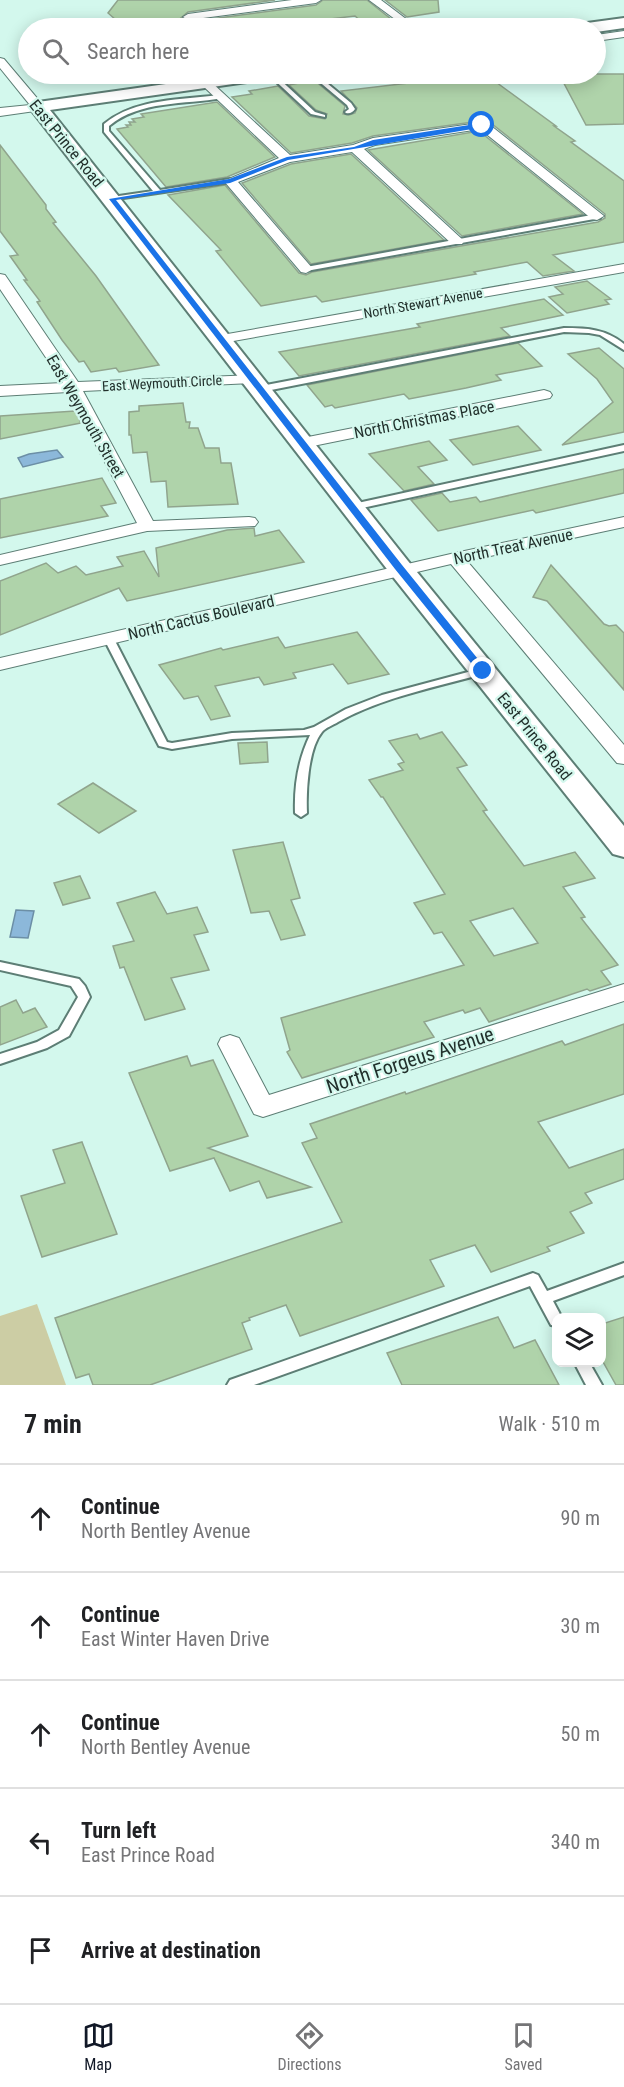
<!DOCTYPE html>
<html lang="en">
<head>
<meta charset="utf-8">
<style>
	body { margin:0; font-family:"Roboto Condensed",sans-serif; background:#f2f2f2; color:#202124 }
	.controls { position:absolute; right:18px; bottom:18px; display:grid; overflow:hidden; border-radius:12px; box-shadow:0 3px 15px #0003 }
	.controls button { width:54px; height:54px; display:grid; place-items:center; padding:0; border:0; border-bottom:2px solid #e0e0e0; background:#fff; color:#202124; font:30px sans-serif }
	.stop { position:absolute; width:18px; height:18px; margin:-14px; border:4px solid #1a73e8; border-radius:50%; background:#fff }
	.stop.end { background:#1a73e8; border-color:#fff; box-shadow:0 2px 6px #0008 }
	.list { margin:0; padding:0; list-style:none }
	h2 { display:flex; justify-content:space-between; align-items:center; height:78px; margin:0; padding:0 24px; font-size:26px }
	h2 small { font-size:20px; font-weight:400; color:#757577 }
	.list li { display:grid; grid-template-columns:39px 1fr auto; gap:18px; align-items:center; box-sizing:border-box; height:108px; padding:0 24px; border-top:2px solid #e0e0e0 }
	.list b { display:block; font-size:22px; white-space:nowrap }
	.list p { margin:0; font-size:20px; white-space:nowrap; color:#757577 }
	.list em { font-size:20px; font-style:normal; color:#757577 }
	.icon { flex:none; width:33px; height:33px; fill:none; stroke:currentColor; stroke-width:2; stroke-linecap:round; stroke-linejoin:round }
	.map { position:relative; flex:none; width:624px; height:1385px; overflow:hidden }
	.search { position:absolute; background:#fff; box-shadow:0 3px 15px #0003; left:18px; right:18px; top:18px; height:66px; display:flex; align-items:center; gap:15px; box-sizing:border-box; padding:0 21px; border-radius:33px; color:#757577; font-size:22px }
	.sheet { height:618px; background:#fff }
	nav { display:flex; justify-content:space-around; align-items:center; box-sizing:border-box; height:84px; border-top:2px solid #e0e0e0; background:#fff; font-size:16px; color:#757577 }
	nav a { display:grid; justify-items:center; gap:3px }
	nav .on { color:#111827 }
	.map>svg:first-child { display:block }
	.green { fill:#cccda4 }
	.water { fill:#8cb8da; stroke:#6c8fa6; stroke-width:1.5 }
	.building { fill:#afd3aa; stroke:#90a48d; stroke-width:1.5; fill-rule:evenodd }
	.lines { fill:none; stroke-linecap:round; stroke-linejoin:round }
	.lane-casing { stroke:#5d7e75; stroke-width:4 }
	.street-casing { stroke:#5d7e75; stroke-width:2 }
	.secondary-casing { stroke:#5d7e75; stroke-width:4 }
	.lane { fill:#fff; fill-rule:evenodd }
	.street { fill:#fff; fill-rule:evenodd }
	.secondary { fill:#fff; fill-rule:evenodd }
	.route { fill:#1a73e8 }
	.labels { text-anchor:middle; stroke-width:4.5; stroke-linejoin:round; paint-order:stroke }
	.far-street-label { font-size:14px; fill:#22302c; stroke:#d3f8ed }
	.street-label { font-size:16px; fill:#22302c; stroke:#d3f8ed }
	.near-street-label { font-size:20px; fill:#22302c; stroke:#d3f8ed }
</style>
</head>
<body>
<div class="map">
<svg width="624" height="1385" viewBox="0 0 624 1385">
	<rect width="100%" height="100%" fill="#d3f8ed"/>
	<path class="green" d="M 37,1304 L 66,1385 L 0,1385 L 0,1316 Z"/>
	<g class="water">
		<path d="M 57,450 L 63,457 L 23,467 L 18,458 L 29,454 Z"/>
		<path d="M 16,910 L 34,911 L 28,938 L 10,937 Z"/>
	</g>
	<g class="building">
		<path d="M 118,0 L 275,0 L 188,12 L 181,18 L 188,22 L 316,5 L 323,0 L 367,0 L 391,19 L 363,23 L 355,16 L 296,23 L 303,28 L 125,28 L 108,13 Z"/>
		<path d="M 385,0 L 438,0 L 439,12 L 407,17 Z"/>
		<path d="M 485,74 L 556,126 L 554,126 L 575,141 L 571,142 L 624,181 L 624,242 L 553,255 L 574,271 L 543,276 L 527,262 L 474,272 L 476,274 L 322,302 L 316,296 L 261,306 L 216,251 L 221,250 L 168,195 L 225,185 L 299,273 L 306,275 L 312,272 L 598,222 L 605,218 L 605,214 L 487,120 L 373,136 L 352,143 L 291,153 L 232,97 L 252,94 L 249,91 L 278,86 L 309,116 L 325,119 L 327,114 L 316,110 L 289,85 L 314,80 L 345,106 L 343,114 L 349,115 L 355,113 L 357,108 L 341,91 Z"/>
		<path d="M 559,74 L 624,74 L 624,124 L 586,125 Z"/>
		<path d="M 217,102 L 275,157 L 227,177 L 166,187 L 117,129 L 128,127 L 126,125 L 131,125 L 129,122 L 135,122 L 132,119 L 144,117 L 141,114 Z"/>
		<path d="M 479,131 L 583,214 L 462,236 L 368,150 Z"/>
		<path d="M 0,145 L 46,205 L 46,209 L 56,222 L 53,223 L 96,276 L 159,365 L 119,372 L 116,368 L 91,372 L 84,361 L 79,362 L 62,340 L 37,302 L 40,301 L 24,280 L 27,280 L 10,256 L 18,255 L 0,231 Z"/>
		<path d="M 351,154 L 444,240 L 311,264 L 242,183 L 291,164 Z"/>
		<path d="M 587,281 L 611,299 L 605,300 L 609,304 L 567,313 L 549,297 L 563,294 L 555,287 Z"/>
		<path d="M 544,299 L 563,315 L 501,328 L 510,336 L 299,376 L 279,352 L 420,327 L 417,324 Z"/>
		<path d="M 518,343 L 542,366 L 496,375 L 501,380 L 466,388 L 409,399 L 404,394 L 335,408 L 332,405 L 325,407 L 307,385 Z"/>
		<path d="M 599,348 L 624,369 L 624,432 L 562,445 L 613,402 L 597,379 L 568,354 Z"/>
		<path d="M 183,403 L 186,422 L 190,422 L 189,428 L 198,428 L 205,448 L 219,448 L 221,463 L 231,463 L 238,504 L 168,507 L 166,481 L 151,482 L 147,452 L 133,453 L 131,435 L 129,435 L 129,412 L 139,411 L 139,406 Z"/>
		<path d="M 75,411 L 81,423 L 0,439 L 0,416 Z"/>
		<path d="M 518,426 L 541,450 L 473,465 L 450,440 Z"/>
		<path d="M 429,441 L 447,460 L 418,467 L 434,484 L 404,491 L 369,454 Z"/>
		<path d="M 624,469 L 624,493 L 536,513 L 533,510 L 438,531 L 411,500 L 442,493 L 450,502 L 476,497 L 480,502 Z"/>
		<path d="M 102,478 L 116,503 L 101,506 L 108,516 L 0,538 L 0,499 Z"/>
		<path d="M 254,528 L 255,536 L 279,530 L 304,562 L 127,601 L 119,588 L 0,635 L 0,581 L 46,563 L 58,573 L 76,566 L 86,575 L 123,566 L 117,557 L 144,551 L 159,577 L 156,548 L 227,530 Z"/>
		<path d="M 551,565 L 604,624 L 609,626 L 616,625 L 624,633 L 624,690 L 547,601 L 533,597 Z"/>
		<path d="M 357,632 L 389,674 L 348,684 L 333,664 L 293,673 L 296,678 L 264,685 L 259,677 L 215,686 L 230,716 L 211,720 L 198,696 L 184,699 L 159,665 L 221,648 L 223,650 L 278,637 L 285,648 Z"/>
		<path d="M 442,732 L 467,765 L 457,768 L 487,810 L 483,811 L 524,866 L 575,852 L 595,878 L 563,887 L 585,917 L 581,918 L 618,965 L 601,971 L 611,984 L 590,991 L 587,989 L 489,1022 L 480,1008 L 465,1013 L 463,1010 L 424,1022 L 434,1037 L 302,1078 L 287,1052 L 290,1050 L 281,1018 L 464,965 L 442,932 L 434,934 L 414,903 L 445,894 L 383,797 L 381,797 L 369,780 L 403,770 L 398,764 L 404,762 L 389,741 L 417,734 L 420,739 ZM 513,908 L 538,943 L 494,956 L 470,921 Z"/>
		<path d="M 267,742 L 268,762 L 240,764 L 238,743 Z"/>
		<path d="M 93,783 L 136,811 L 99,833 L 58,804 Z"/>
		<path d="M 283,842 L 300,898 L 291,900 L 305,935 L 281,940 L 269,911 L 251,913 L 233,850 Z"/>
		<path d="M 80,876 L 90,898 L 63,905 L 54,883 Z"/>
		<path d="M 155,892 L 167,914 L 197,907 L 208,932 L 194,935 L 209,970 L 171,978 L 185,1009 L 145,1020 L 124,967 L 120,968 L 113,946 L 134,941 L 117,903 Z"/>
		<path d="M 16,1000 L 23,1013 L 35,1008 L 47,1027 L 0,1045 L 0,1007 Z"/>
		<path d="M 624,1024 L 624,1094 L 538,1122 L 569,1168 L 624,1149 L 624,1179 L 585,1193 L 592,1203 L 570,1212 L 584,1233 L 547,1247 L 550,1251 L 491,1272 L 475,1245 L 430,1260 L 444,1286 L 300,1336 L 286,1305 L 249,1318 L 250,1320 L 242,1323 L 252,1349 L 150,1385 L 93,1385 L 89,1374 L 76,1378 L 55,1318 L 342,1222 L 302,1143 L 317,1138 L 310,1124 L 405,1092 L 406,1094 L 562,1041 L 565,1045 Z"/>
		<path d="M 187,1056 L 191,1066 L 213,1060 L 248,1136 L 208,1148 L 311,1187 L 267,1198 L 259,1181 L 230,1191 L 214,1158 L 170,1171 L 129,1073 Z"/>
		<path d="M 82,1142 L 117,1234 L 42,1257 L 21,1196 L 65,1183 L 53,1150 Z"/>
		<path d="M 498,1317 L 514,1348 L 535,1340 L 559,1385 L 402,1385 L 387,1353 Z"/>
		<path d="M 624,1317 L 624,1385 L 616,1385 L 602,1360 L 602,1324 Z"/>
	</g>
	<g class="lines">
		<g class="lane-casing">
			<g id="lane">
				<path d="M 403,19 L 405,20 L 405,22 L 359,28 L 346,28 Z"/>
				<path d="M 165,74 L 171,74 L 182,85 L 182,87 L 178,87 Z"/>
				<path d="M 268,74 L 274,74 L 315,112 L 325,115 L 325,117 L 311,114 Z"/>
				<path d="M 310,74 L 316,74 L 351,103 L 355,109 C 353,112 350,114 346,113 L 345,112 L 349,109 L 347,105 Z"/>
				<path d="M 220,95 L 222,96 L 222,98 C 185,105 140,100 109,126 L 109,131 L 160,190 L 230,179 L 233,181 L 232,182 L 110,200 L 110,198 L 112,197 L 153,191 L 104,132 L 104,124 C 135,98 182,100 220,95 Z"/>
				<path d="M 597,214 L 601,216 L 600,218 L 306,271 L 302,269 L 306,267 Z"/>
				<path d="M 564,328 C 587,328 606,329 624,344 L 624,350 L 600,335 L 589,333 L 564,332 L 261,392 L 257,389 L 261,386 Z"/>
				<path d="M 624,445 L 624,451 L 353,510 L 348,507 L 353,504 Z"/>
				<path d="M 109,636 L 114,639 L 167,742 L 172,743 L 232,733 L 304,730 L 314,727 L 346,709 L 382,695 L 483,668 L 488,671 L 487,673 C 436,687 383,697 338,722 C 333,725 325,728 322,732 C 308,749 306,792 307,813 L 301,817 L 295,813 C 294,786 298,760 310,735 L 232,739 L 172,749 L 159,746 L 104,639 Z"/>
				<path d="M 0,962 L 79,979 L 85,986 L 90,997 L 69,1036 L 47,1048 L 0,1064 L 0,1054 L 37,1042 L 59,1030 L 78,997 L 71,986 L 0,970 Z"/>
				<path d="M 624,1263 L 624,1275 L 553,1301 L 562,1318 L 556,1318 L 556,1326 L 551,1325 L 530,1286 L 254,1385 L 227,1385 L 230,1380 L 533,1273 L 538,1275 L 547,1291 Z"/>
				<path d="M 574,1362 L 589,1362 L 602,1385 L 586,1385 Z"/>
			</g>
		</g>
		<g class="street-casing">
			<g id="street">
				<path d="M 292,0 L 321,0 L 316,3 L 188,20 L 183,17 L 188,14 Z"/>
				<path d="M 369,0 L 381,0 L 418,28 L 407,28 Z"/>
				<path d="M 624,31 L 624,37 L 596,41 L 596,35 Z"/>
				<path d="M 0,58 L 4,59 L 42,104 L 42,110 L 0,116 L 0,108 L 30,105 L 0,68 Z"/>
				<path d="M 206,80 L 210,81 L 290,155 L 353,145 L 373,138 L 486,122 L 604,216 L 597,220 L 592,219 L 480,129 L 375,145 L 364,149 L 464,241 L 462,244 L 452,244 L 352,152 L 290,162 L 238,182 L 313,269 L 306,273 L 301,272 L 224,181 L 279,158 L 202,85 L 200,83 Z"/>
				<path d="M 624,264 L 624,272 L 222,343 L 215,339 L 222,335 Z"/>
				<path d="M 0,274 L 5,275 L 78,382 L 257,375 L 260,378 L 257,381 L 252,383 L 83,391 L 153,521 L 249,517 L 255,518 L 258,522 L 255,526 L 147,531 L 0,565 L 0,555 L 137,523 L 68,392 L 0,396 L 0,386 L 63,383 L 0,289 Z"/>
				<path d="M 544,390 L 550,392 L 552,395 L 550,398 L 303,448 L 295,443 L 303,438 Z"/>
				<path d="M 624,517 L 624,527 L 467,561 L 624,745 L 624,764 L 617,763 L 451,564 L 0,670 L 0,658 L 455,553 Z"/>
				<path d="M 624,984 L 624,1001 L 263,1117 L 254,1114 L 218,1044 L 221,1038 L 230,1035 L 239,1038 L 269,1095 Z"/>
			</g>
		</g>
		<g class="secondary-casing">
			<g id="secondary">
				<path d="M 624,18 L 624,28 L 596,32 L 596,28 L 579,28 L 587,23 Z"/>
				<path d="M 237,74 L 277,74 L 269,79 L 50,110 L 408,561 L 624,826 L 624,857 L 613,854 L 390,573 L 29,107 L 32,103 L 38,102 Z"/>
			</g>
		</g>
		<use href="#lane" class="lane"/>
		<use href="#street" class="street"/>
		<use href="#secondary" class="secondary"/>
	</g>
	<path class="route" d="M 482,123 L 484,127 L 288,160 L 230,183 L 116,200 L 402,565 L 486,669 L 486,673 L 479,673 L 395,569 L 109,199 L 229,179 L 287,157 L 354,147 L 373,140 Z"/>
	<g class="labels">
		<g class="far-street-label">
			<text transform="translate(423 303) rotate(-10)" y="5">North Stewart Avenue</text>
			<text transform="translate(162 383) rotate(-3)" y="5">East Weymouth Circle</text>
		</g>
		<g class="street-label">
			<text transform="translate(67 143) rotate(51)" y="6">East Prince Road</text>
			<text transform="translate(86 416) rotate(60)" y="6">East Weymouth Street</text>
			<text transform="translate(424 419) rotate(-11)" y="6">North Christmas Place</text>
			<text transform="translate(513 546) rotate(-12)" y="6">North Treat Avenue</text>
			<text transform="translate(201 617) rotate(-13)" y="6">North Cactus Boulevard</text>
			<text transform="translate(535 736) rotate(51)" y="6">East Prince Road</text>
		</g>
		<g class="near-street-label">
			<text transform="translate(410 1060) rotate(-18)" y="7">North Forgeus Avenue</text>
		</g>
	</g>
</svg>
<div class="controls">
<button><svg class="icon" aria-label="layers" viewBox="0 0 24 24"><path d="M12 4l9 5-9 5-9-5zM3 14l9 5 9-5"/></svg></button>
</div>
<div class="stop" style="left:482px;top:125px"></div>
<div class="stop end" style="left:483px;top:671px"></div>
<div class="search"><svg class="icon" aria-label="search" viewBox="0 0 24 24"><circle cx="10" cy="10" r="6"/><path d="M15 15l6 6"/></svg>Search here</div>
</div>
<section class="sheet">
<h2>7 min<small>Walk · 510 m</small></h2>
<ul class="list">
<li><svg class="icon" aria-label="ahead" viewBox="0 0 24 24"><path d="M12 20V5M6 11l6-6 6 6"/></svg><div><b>Continue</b><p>North Bentley Avenue</p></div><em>90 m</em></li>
<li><svg class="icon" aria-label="ahead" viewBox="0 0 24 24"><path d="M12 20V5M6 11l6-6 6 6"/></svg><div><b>Continue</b><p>East Winter Haven Drive</p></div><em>30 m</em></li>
<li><svg class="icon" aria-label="ahead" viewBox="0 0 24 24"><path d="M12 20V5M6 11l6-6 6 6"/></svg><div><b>Continue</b><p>North Bentley Avenue</p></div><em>50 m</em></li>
<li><svg class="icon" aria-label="left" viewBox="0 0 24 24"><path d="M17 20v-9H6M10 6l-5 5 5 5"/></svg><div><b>Turn left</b><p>East Prince Road</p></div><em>340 m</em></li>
<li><svg class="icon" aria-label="arrive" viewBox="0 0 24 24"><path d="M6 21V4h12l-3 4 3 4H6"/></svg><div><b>Arrive at destination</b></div></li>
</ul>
</section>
<nav>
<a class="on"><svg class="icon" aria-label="map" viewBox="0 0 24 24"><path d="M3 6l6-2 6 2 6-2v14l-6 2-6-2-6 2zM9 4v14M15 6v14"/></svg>Map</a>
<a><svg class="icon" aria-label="directions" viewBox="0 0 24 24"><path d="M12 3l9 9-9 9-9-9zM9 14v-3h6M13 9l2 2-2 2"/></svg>Directions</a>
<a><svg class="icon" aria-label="saved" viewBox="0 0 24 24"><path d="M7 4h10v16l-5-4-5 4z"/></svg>Saved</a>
</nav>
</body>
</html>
